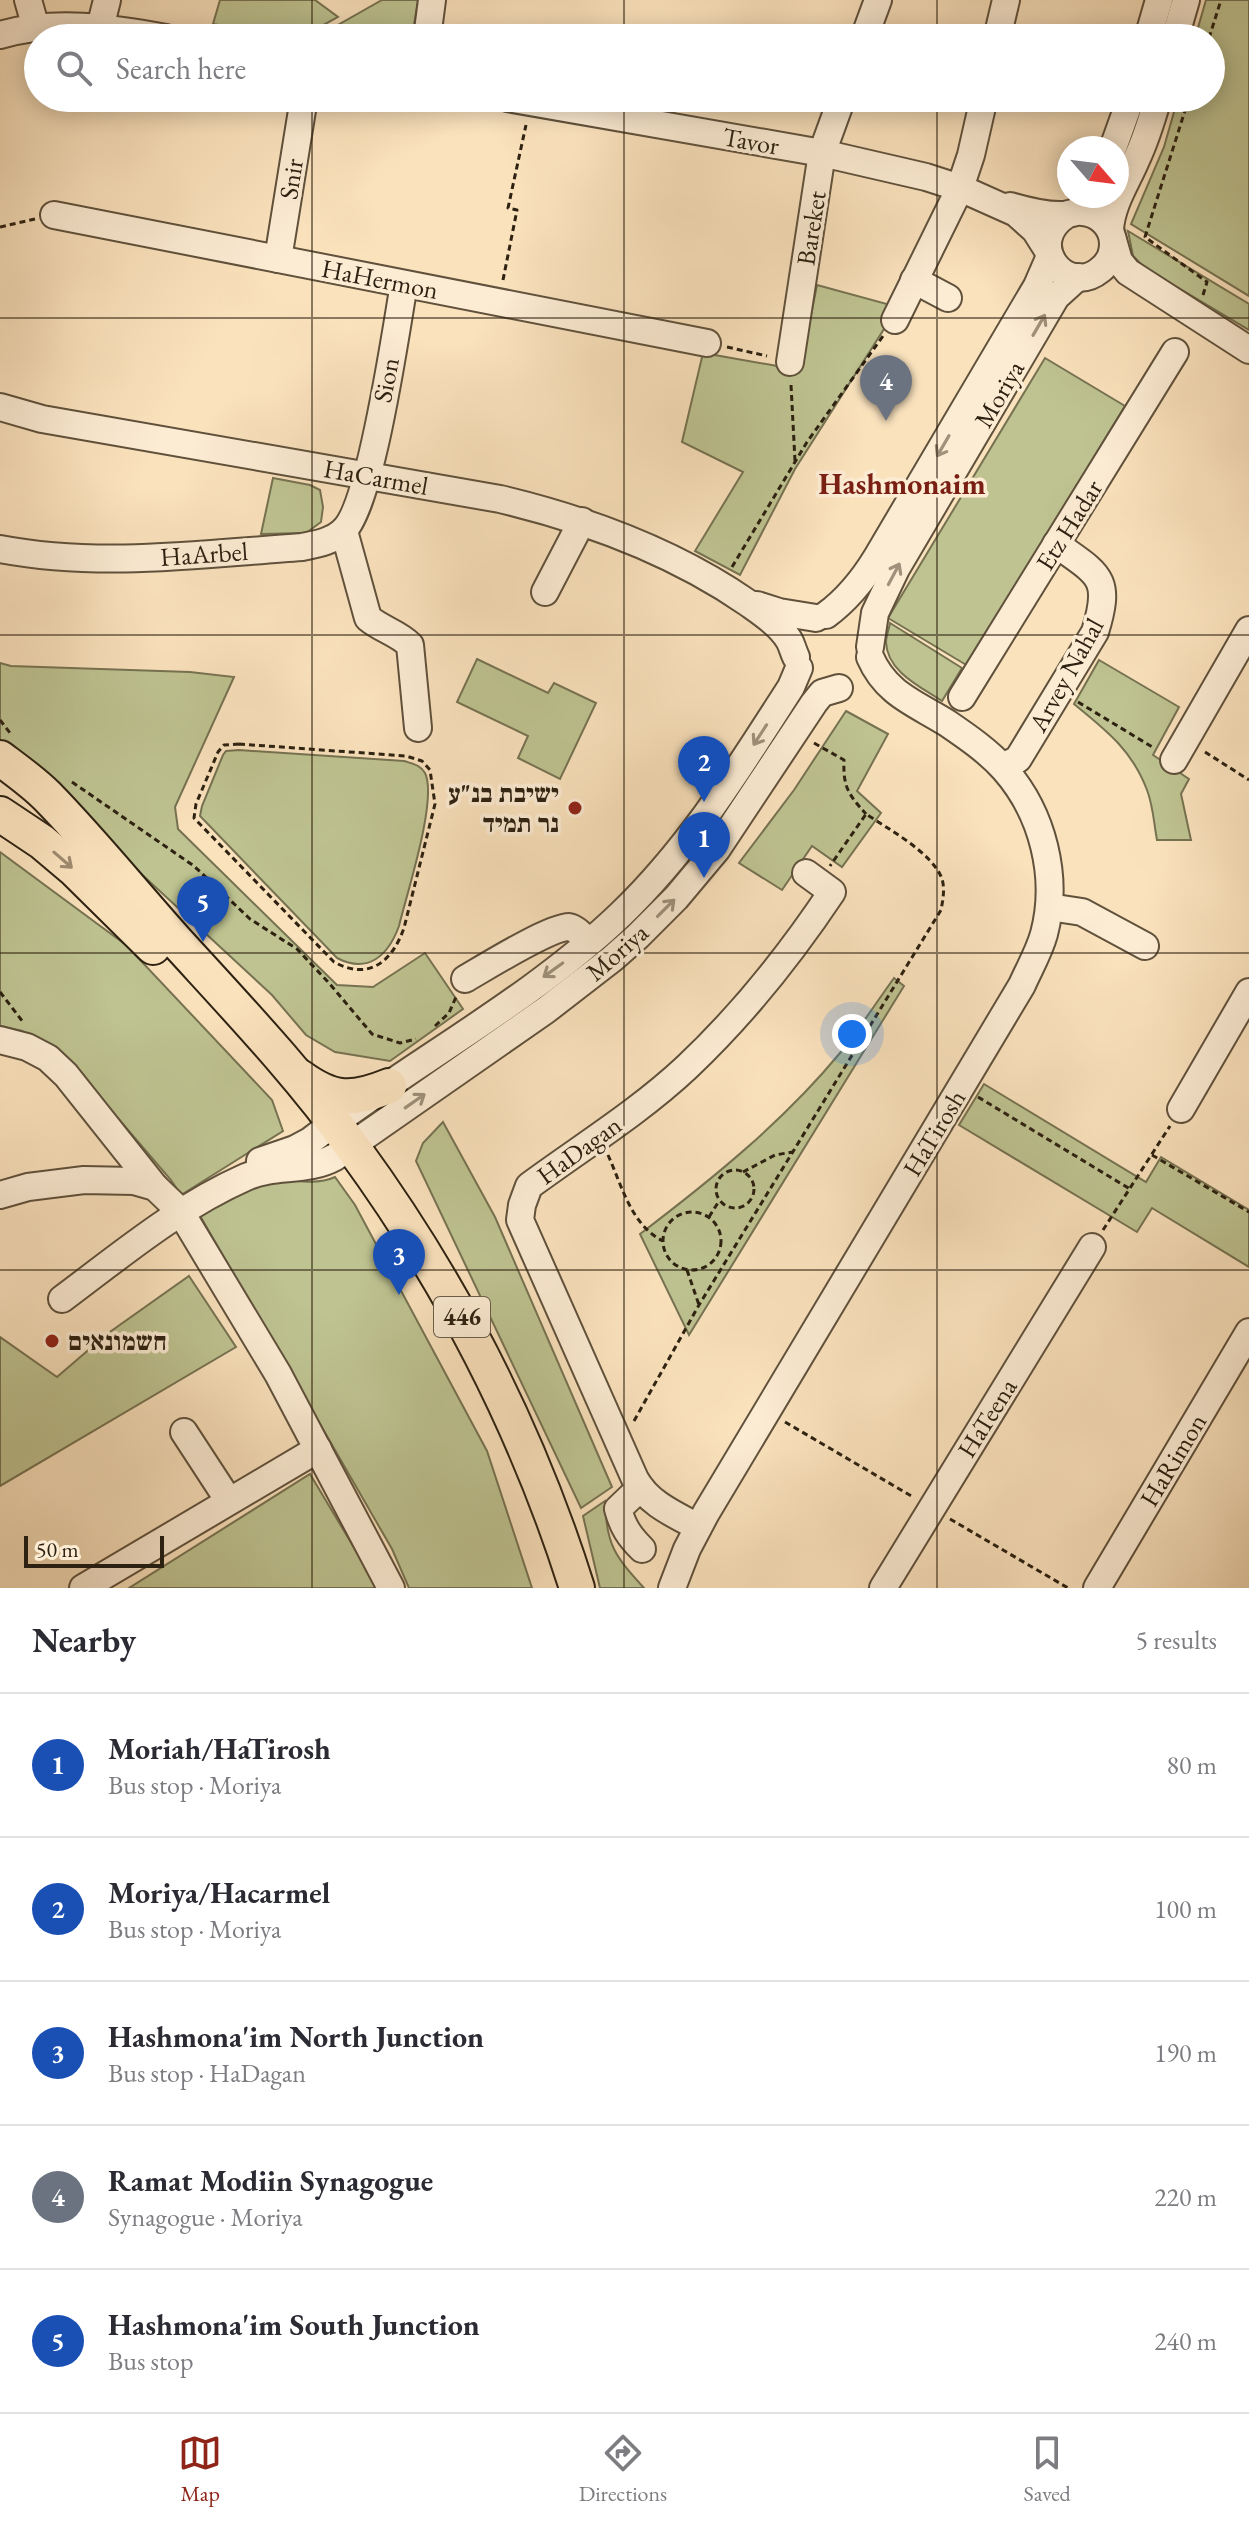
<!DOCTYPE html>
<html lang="en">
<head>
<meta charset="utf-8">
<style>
	body { margin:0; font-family:"EB Garamond","Frank Ruhl Libre",serif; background:#f7f7f7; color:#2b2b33 }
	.compass { position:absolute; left:1057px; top:136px; width:72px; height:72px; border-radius:50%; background:#fff; box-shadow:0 4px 20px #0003; rotate:118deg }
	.scale { position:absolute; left:24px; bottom:20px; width:140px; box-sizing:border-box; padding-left:8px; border:4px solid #2d2111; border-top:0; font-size:22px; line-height:28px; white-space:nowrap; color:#2d2111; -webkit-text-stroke:6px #fcecd4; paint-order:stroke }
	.you { position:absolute; left:852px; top:1034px; width:28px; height:28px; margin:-20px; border:6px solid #fff; border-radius:50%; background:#1a73e8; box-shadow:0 0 0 12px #1a73e833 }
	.badge { display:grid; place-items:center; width:52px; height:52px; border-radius:50%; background:#8f2418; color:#fff; font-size:26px; font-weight:700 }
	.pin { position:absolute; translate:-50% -66px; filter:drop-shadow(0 2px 4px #0008) }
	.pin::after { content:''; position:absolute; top:42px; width:28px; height:24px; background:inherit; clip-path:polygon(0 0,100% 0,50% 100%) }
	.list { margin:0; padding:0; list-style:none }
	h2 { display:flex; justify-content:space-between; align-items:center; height:104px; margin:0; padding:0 32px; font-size:34px }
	h2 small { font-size:26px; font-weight:400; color:#7c7c81 }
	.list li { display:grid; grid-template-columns:52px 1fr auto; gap:24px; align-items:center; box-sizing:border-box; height:144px; padding:0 32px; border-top:2px solid #e1e1e2 }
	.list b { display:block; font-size:30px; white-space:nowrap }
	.list p { margin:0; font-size:26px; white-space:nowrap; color:#7c7c81 }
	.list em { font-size:26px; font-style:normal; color:#7c7c81 }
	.icon { flex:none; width:44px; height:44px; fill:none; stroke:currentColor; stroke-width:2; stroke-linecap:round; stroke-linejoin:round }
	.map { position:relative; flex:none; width:1249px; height:1588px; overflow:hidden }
	.search { position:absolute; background:#fff; box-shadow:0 4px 20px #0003; left:24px; right:24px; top:24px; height:88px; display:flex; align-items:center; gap:20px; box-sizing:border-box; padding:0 28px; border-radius:44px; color:#7c7c81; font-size:30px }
	.sheet { height:824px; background:#fff }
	nav { display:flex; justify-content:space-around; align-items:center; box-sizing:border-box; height:112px; border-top:2px solid #e1e1e2; background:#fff; font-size:22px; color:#7c7c81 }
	nav a { display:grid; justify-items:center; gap:4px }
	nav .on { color:#8f2418 }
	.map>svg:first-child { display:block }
	.green { fill:#bec391; stroke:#767251; stroke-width:2 }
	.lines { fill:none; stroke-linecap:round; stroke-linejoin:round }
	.minor-casing { stroke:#60513c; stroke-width:30 }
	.major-casing { stroke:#2d2111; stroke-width:38 }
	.path { stroke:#2d2111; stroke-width:3; stroke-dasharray:6 4; stroke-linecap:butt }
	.minor { stroke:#fcecd4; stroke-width:26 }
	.major { stroke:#fae2bd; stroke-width:34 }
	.oneway { stroke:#9f917c }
	.oneway2 { stroke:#9e8b70 }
	.grid { fill:none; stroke:#2d2111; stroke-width:2; stroke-opacity:0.55 }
	.poi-dot { fill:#8f2418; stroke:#fcecd4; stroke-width:3 }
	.labels { text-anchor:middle; stroke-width:7; stroke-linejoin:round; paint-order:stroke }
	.shield { fill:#fcecd4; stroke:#6b5e4c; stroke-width:2 }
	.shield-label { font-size:24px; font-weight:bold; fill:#2d2111 }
	.street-label { font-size:26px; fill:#2d2111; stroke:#fcecd4 }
	.poi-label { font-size:26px; font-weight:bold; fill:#2d2111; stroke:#fcecd4; text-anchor:end }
	.quarter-label { font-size:30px; font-weight:bold; fill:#7a1f14; stroke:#fcecd4 }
</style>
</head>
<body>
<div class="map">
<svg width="1249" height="1588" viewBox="0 0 1249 1588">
	<rect width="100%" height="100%" fill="#fae2bd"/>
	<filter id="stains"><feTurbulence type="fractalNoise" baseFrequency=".0025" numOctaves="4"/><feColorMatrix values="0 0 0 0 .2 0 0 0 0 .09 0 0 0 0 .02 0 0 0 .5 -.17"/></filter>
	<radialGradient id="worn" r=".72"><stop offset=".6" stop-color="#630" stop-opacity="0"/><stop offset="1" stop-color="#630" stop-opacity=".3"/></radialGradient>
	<g class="green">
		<path d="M 220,0 L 315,0 L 338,17 L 300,38 L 294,38 L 213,24 Z"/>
		<path d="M 382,0 L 418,0 L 412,38 L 315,38 Z"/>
		<path d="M 1206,0 L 1249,0 L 1249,296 L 1131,224 L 1164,147 L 1178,98 L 1211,98 L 1211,38 L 1195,38 Z"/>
		<path d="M 1128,231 L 1249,304 L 1249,330 L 1145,268 L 1133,256 Z"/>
		<path d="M 817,285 L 898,307 L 795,469 L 740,575 L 695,551 L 743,472 L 682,442 L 703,353 L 800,370 Z"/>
		<path d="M 1045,358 L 1125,406 L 968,666 L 888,618 Z"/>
		<path d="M 273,478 L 310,485 L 320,490 L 323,507 L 321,522 L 306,533 L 261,534 Z"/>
		<path d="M 890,623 L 962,668 L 942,701 C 921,687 887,672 886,642 C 886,637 889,629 890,623 Z"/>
		<path d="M 477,659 L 548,693 L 554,683 L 596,703 L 560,779 L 518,758 L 528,736 L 457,702 Z"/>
		<path d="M 1099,660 L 1179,707 L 1153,755 L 1189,779 L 1181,794 L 1191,840 L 1157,840 C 1154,824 1153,805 1147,790 C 1132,750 1106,730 1074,704 Z"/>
		<path d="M 0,663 L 11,666 L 190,672 L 234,677 L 175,807 L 178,829 L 337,985 L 373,987 L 425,953 L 463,1009 L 390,1061 L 335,1052 L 306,1035 L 272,995 L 56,795 L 0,752 Z"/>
		<path d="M 846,711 L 888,734 L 857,791 L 881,813 L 842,867 L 812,846 L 782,890 L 739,863 L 794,790 Z"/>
		<path d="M 239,750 L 404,761 C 413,764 421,765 425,773 C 438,799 406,896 399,926 C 388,956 368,974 337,958 L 200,816 L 202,806 L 223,755 L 226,751 Z"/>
		<path d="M 0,852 L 126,945 L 272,1100 L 283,1131 L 181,1195 L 171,1180 L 62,1053 L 22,1031 L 0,1026 Z"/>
		<path d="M 894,978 L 904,986 L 689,1335 L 640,1234 C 711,1180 783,1122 840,1053 C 859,1029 876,1003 894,978 Z"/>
		<path d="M 984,1084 L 1146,1182 L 1161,1157 L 1249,1210 L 1249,1267 L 1152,1208 L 1137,1232 L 959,1125 Z"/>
		<path d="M 443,1122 L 495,1217 L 612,1487 L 581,1508 L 416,1161 L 423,1143 Z"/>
		<path d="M 269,1176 C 289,1180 316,1186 335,1177 L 355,1205 L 487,1451 L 532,1588 L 409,1588 L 392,1549 L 199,1214 Z"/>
		<path d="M 189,1276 L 236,1347 L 0,1486 L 0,1337 L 57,1377 L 107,1334 Z"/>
		<path d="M 310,1474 L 371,1576 L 376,1588 L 129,1588 Z"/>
		<path d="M 605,1501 C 606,1545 615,1556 644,1588 L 600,1588 L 583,1516 Z"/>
	</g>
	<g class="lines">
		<g class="minor-casing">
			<g id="minor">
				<path d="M 28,0 L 36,28"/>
				<path d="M 100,28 L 107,0"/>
				<path d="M 0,35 C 55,19 111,28 166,38"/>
				<path d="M 427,38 L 432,0"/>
				<path d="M 864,38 L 878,0"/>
				<path d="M 997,38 L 1006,0"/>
				<path d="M 1148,38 L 1159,0"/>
				<path d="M 1175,38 L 1186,0"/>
				<path d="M 507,98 L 822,153 L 926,177 L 960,188 L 1016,213 L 1035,230 L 1047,249"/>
				<path d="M 1113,148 L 1131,98"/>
				<path d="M 1010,206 C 1027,211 1047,216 1064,215 C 1071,214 1076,211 1082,212 C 1099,213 1113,227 1113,244 C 1113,254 1108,264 1100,270 C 1066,298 1023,243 1066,215"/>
				<path d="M 54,215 L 707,343"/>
				<path d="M 1110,229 C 1112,203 1127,182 1137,158 C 1146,139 1152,119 1158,98"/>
				<path d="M 1113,240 L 1119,261 L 1128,272 L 1249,350"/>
				<path d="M 278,259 L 304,98"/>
				<path d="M 914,280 L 948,298"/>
				<path d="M 895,320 L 960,188 L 971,155 L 984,98"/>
				<path d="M 790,362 L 822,153 L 842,98"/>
				<path d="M 0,407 L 42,419 L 500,499 C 588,520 673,551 748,603 C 762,613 780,625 789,640 C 792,645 793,651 796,657"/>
				<path d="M 344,531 L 368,618 C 381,629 398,633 410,645 L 418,728"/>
				<path d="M 0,549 C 99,568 202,554 302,547 C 316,544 331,542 342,532 C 371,509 396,329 404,284"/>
				<path d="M 545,592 L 582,521"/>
				<path d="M 757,605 L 779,612 L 816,618"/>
				<path d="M 826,615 C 848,599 863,580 877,557 L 1037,286 L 1050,256"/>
				<path d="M 870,647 L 875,613 L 896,569 L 1056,297 L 1078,277"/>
				<path d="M 962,697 L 1175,352"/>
				<path d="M 1174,760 L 1249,630"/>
				<path d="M 1003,767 L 1018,759 L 1095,632 C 1112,577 1099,575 1056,544"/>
				<path d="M 1049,907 L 1082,912 L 1145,946"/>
				<path d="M 465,979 C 484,968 550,927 569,927 C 576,928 584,938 589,942"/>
				<path d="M 0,1040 L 27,1047 L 48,1058 L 66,1075 L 155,1187"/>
				<path d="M 1181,1109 L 1249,992"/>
				<path d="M 260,1161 L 295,1149 L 310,1141 C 410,1064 529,1002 620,915 C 690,848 739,768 791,687 L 799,668"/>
				<path d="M 0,1195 L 28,1187 L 84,1180 L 134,1181 L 155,1187 L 180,1211 L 278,1374 L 391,1588"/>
				<path d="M 62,1299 C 121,1255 178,1207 246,1177 C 275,1164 306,1173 335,1157 L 546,1010 L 612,959 L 638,936 L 676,898 L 717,849 L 814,703 L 822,693 L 839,688"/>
				<path d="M 184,1432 L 229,1501"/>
				<path d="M 640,1488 L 618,1509 C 623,1527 629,1536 642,1549"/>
				<path d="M 698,1527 C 674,1514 649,1504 635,1479 L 520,1220 L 522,1205 L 529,1186 C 582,1147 639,1112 687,1067 C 742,1015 790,955 832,892 L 806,873"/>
				<path d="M 83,1588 L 318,1449"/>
				<path d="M 672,1588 L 687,1549 L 706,1513 L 1022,985 C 1029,969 1039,952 1044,934 C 1059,877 1043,813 1004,769 C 988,751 966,736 947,723 C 915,703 886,694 870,657"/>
				<path d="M 883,1588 L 1092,1247"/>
				<path d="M 1097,1588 L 1249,1332"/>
			</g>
		</g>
		<g class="major-casing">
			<g id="major">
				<path d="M 0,758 C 16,770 33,782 47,796 C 92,842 133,893 176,941 C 237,1008 300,1074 353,1148 C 451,1282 527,1429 577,1588"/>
				<path d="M 0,814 L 42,842 L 74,869 L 153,947"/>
				<path d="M 300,1077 C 333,1101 352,1101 389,1086"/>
			</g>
		</g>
		<g class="path">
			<path d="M 1209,38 L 1221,0"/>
			<path d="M 1189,98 L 1145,237 L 1207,282 L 1203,295"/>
			<path d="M 0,227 L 35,219"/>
			<path d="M 503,280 L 517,210 L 508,208 L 526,125"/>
			<path d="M 727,347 L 767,356"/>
			<path d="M 791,385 L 795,461"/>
			<path d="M 732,567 L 807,442 L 883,336"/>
			<path d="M 1078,702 L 1154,748"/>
			<path d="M 0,720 L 10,733"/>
			<path d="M 814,743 L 844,760 C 843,787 848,794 866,814"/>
			<path d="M 239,744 L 406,756 L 422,761 L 430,770 L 435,804 L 404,928 C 392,962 369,981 334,962 L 194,818 L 196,804 L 218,752 L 224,745 Z"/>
			<path d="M 1205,752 L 1249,780"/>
			<path d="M 72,782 L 194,866 L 250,919 L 297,949 L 329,983 L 372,1034 L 400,1043 L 416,1039"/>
			<path d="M 0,992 L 23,1022"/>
			<path d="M 435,1026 L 449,1013 L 456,997"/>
			<path d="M 978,1097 L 1130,1189"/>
			<path d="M 608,1155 C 622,1186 631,1225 663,1241"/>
			<path d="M 1152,1155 L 1249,1212"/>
			<circle cx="735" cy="1189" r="19"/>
			<path d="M 743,1172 L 775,1155 L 793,1152"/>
			<circle cx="692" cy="1241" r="29"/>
			<path d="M 709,1217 L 719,1201"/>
			<path d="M 1103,1230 L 1170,1126"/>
			<path d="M 687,1270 L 699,1305"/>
			<path d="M 634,1421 L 699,1305 L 941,910 C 943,900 945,889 942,879 C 933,853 888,829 866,814 L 830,866"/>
			<path d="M 785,1422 L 913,1497"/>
			<path d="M 950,1519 L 1068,1588"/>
		</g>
		<use href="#minor" class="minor"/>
		<use href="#major" class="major"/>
	</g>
	<defs><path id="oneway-shaft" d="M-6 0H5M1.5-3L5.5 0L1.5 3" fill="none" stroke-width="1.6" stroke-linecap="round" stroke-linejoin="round" transform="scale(2)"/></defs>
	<g class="oneway">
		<use href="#oneway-shaft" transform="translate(1039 325) rotate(-60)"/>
		<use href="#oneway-shaft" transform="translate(943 446) rotate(120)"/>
		<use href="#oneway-shaft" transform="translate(894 574) rotate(-62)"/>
		<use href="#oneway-shaft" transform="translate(760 735) rotate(123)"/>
		<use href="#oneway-shaft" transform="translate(666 908) rotate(-45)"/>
		<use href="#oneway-shaft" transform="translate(553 970) rotate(144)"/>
		<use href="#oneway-shaft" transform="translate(415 1101) rotate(-35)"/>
	</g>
	<use class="oneway2" href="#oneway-shaft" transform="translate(63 860) rotate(41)"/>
	<path class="grid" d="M 312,0 L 312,38M 624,0 L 624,38M 937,0 L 937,38M 312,98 L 312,1588M 624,98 L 624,1588M 937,98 L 937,1588M 0,318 L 1249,318M 0,635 L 1249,635M 0,953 L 1249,953M 0,1270 L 1249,1270"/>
	<g class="poi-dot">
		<circle cx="575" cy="808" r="8"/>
		<circle cx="52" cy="1341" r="8"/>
	</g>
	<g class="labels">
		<rect class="shield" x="434" y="1297" width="56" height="40" rx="6"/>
		<g class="shield-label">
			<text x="462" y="1325">446</text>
		</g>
		<g class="street-label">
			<text transform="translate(751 141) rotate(10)" y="9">Tavor</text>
			<text transform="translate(291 179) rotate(-81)" y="9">Snir</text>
			<text transform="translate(811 228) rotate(-81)" y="9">Bareket</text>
			<text transform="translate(380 279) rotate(11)" y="9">HaHermon</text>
			<text transform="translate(386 380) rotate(-79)" y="9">Sion</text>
			<text transform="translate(999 394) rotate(-60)" y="9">Moriya</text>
			<text transform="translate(376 477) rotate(10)" y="9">HaCarmel</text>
			<text transform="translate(1069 525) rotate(-58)" y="9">Etz Hadar</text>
			<text transform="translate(204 554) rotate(-4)" y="9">HaArbel</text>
			<text transform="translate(1066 675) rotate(-61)" y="9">Arvey Nahal</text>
			<text transform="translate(617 952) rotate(-41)" y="9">Moriya</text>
			<text transform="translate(934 1133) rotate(-59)" y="9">HaTirosh</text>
			<text transform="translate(579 1150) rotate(-36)" y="9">HaDagan</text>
			<text transform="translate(987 1418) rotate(-58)" y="9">HaTeena</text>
			<text transform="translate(1173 1460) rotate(-59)" y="9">HaRimon</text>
		</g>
		<g class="poi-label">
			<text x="559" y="802">ישיבת בנ"ע<tspan x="559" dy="30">נר תמיד</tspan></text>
			<text x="68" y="1350" text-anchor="start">חשמונאים</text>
		</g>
		<g class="quarter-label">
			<text x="902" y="494">Hashmonaim</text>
		</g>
	</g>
	<rect width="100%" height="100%" filter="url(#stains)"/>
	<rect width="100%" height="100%" fill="url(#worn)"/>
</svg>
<svg class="compass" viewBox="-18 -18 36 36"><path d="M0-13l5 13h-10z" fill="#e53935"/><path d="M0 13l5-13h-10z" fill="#7c7c81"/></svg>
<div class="scale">50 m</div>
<div class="you"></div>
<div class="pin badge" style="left:704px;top:878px;background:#1a4fb4">1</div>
<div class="pin badge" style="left:704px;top:802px;background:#1a4fb4">2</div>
<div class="pin badge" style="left:399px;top:1295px;background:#1a4fb4">3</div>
<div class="pin badge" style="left:886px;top:421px;background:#6b7280">4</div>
<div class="pin badge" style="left:203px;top:942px;background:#1a4fb4">5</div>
<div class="search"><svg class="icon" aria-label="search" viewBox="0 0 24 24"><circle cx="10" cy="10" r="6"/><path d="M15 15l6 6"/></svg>Search here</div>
</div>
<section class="sheet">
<h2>Nearby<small>5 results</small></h2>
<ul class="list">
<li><span class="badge" style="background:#1a4fb4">1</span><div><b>Moriah/HaTirosh</b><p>Bus stop · Moriya</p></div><em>80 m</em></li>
<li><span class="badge" style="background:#1a4fb4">2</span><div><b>Moriya/Hacarmel</b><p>Bus stop · Moriya</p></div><em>100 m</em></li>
<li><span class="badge" style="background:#1a4fb4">3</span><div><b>Hashmona'im North Junction</b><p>Bus stop · HaDagan</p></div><em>190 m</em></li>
<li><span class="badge" style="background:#6b7280">4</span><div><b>Ramat Modiin Synagogue</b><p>Synagogue · Moriya</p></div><em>220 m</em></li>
<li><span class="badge" style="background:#1a4fb4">5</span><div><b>Hashmona'im South Junction</b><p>Bus stop</p></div><em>240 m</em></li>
</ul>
</section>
<nav>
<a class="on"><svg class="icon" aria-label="map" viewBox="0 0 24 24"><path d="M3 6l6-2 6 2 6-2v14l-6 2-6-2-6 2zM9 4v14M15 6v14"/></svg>Map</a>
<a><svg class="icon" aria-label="directions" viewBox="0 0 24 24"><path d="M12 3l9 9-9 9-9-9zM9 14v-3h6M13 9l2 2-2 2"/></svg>Directions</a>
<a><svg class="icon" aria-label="saved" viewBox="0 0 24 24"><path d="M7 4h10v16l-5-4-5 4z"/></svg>Saved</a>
</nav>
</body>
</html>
